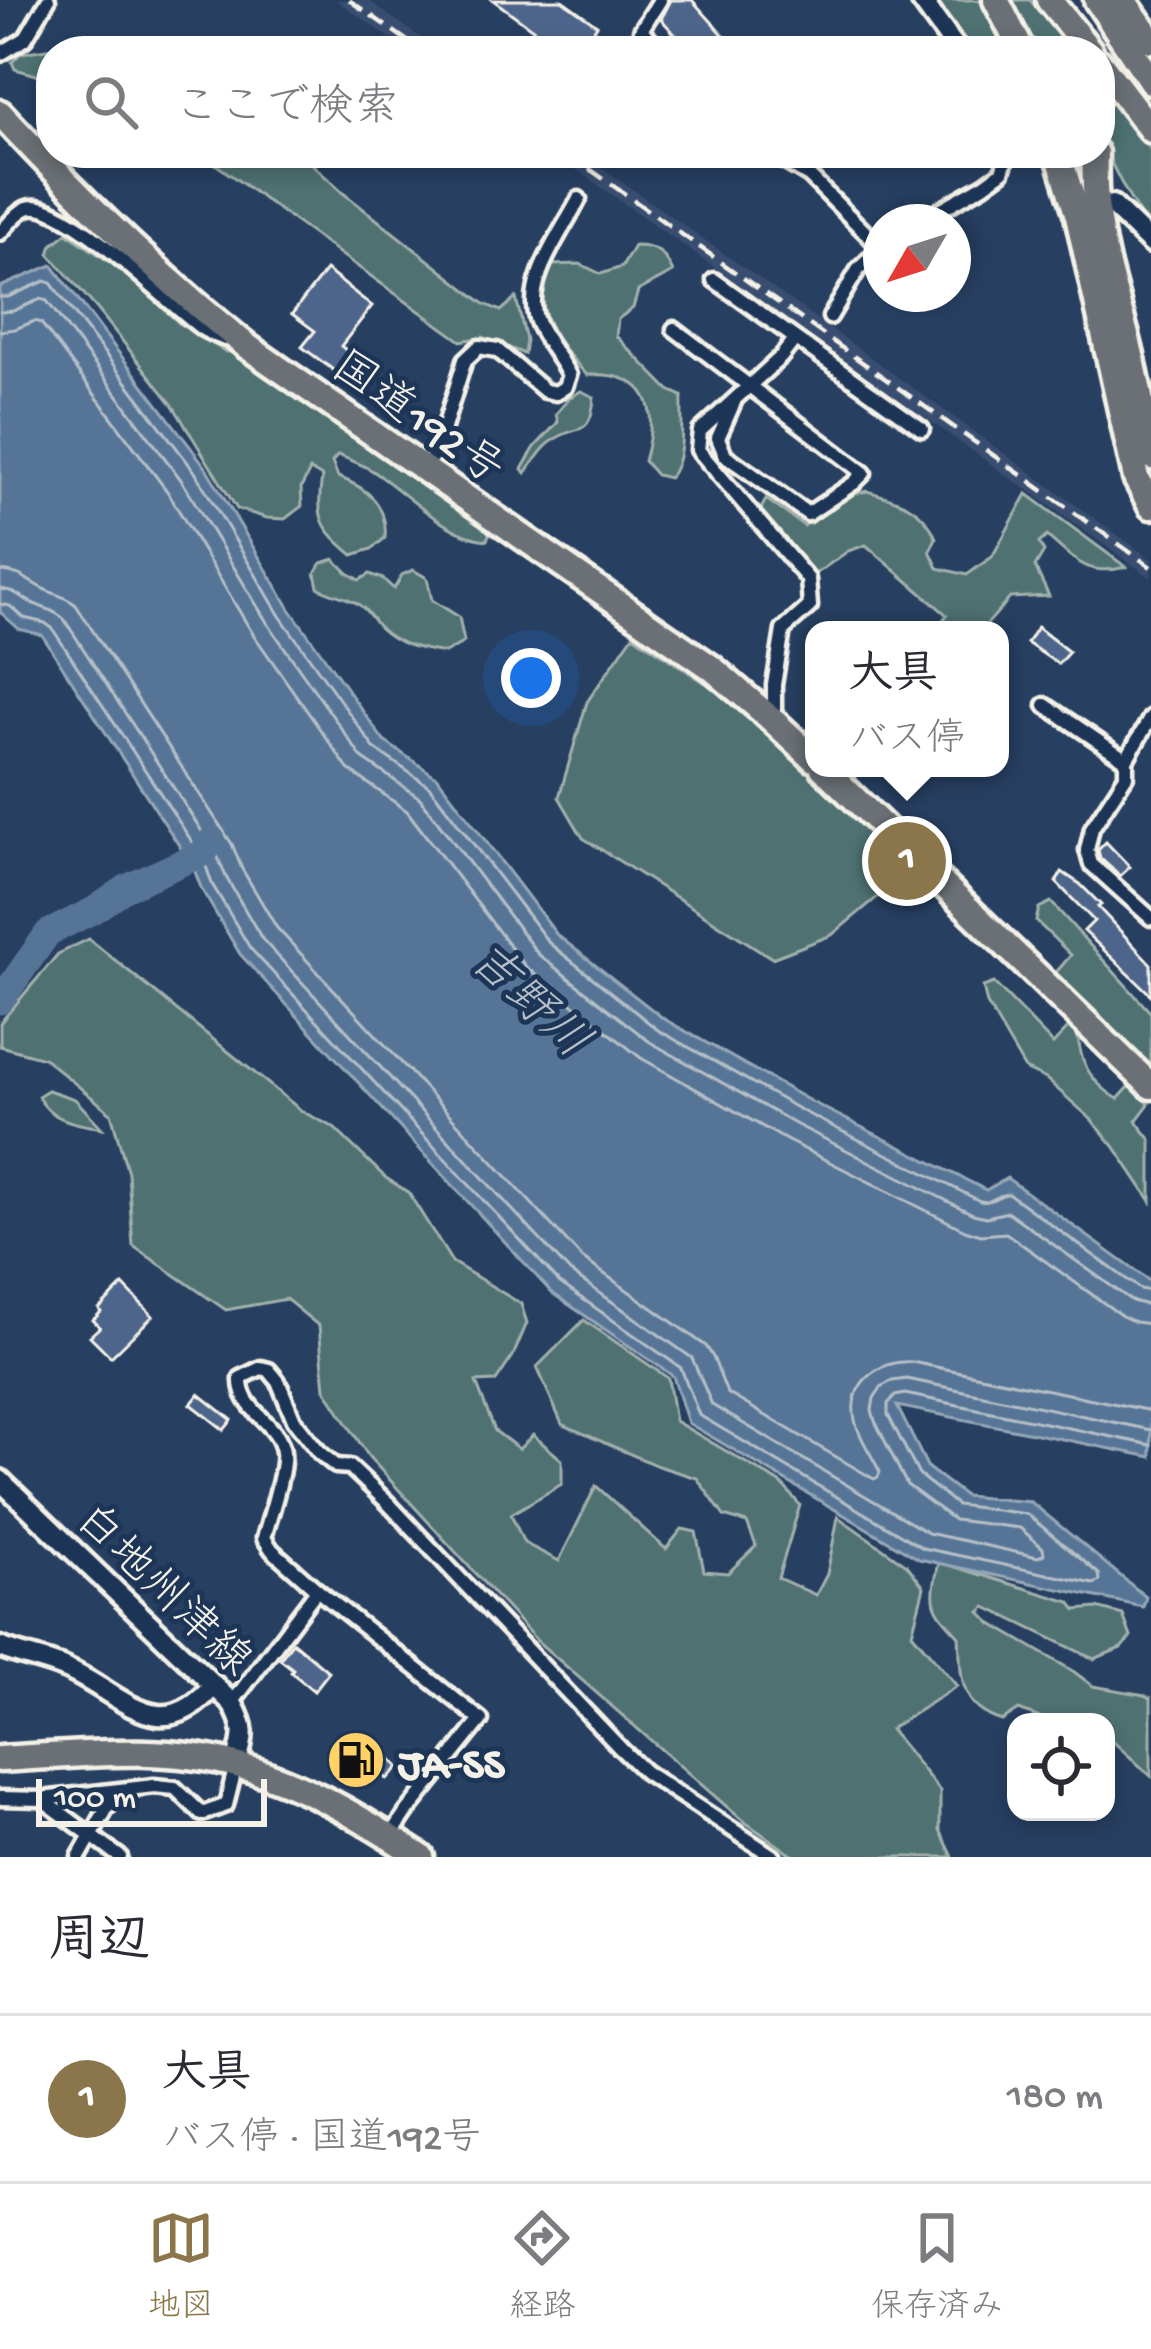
<!DOCTYPE html>
<html lang="ja">
<head>
<meta charset="utf-8">
<style>
	body { margin:0; font-family:"Gochi Hand","Klee One",sans-serif; background:#f2f2f3; color:#2b2b33 }
	.controls { position:absolute; right:36px; bottom:36px; display:grid; overflow:hidden; border-radius:24px; box-shadow:0 6px 18px #0003 }
	.controls button { width:108px; height:108px; display:grid; place-items:center; padding:0; border:0; border-bottom:3px solid #e1e1e2; background:#fff; color:#2b2b33; font:60px sans-serif }
	.compass { position:absolute; left:863px; top:204px; width:108px; height:108px; border-radius:50%; background:#fff; box-shadow:0 6px 18px #0003; rotate:231deg }
	.scale { position:absolute; left:36px; bottom:30px; width:231px; box-sizing:border-box; padding-left:12px; border:6px solid #f4f1e8; border-top:0; font-size:33px; line-height:42px; white-space:nowrap; color:#f4f1e8; -webkit-text-stroke:9px #1d3557; paint-order:stroke }
	.you { position:absolute; left:531px; top:678px; width:42px; height:42px; margin:-30px; border:9px solid #fff; border-radius:50%; background:#1a73e8; box-shadow:0 0 0 18px #1a73e833 }
	.badge { display:grid; place-items:center; width:78px; height:78px; border-radius:50%; background:#8a764a; color:#fff; font-size:39px; font-weight:700 }
	.pin { position:absolute; translate:-50% -50%; border:6px solid #fff; box-shadow:0 3px 12px #0006 }
	.popup { position:absolute; left:805px; top:621px; width:204px; height:156px; box-sizing:border-box; display:grid; place-content:center; border-radius:24px; background:#fff; filter:drop-shadow(0 3px 9px #0005); font-size:39px; white-space:nowrap; color:#7c7c81 }
	.popup b { font-size:45px; color:#2b2b33 }
	.popup::after { content:''; position:absolute; left:50%; top:100%; margin-left:-24px; border:24px solid transparent; border-top-color:#fff }
	.list { margin:0; padding:0; list-style:none }
	h2 { display:flex; justify-content:space-between; align-items:center; height:156px; margin:0; padding:0 48px; font-size:51px }
	h2 small { font-size:39px; font-weight:400; color:#7c7c81 }
	.list li { display:grid; grid-template-columns:78px 1fr auto; gap:36px; align-items:center; box-sizing:border-box; height:168px; padding:0 48px; border-top:3px solid #e1e1e2 }
	.list b { display:block; font-size:45px; white-space:nowrap }
	.list p { margin:0; font-size:39px; white-space:nowrap; color:#7c7c81 }
	.list em { font-size:39px; font-style:normal; color:#7c7c81 }
	.icon { flex:none; width:66px; height:66px; fill:none; stroke:currentColor; stroke-width:2; stroke-linecap:round; stroke-linejoin:round }
	.map { position:relative; flex:none; width:1151px; height:1857px; overflow:hidden }
	.search { position:absolute; background:#fff; box-shadow:0 6px 18px #0003; left:36px; right:36px; top:36px; height:132px; display:flex; align-items:center; gap:30px; box-sizing:border-box; padding:0 42px; border-radius:48px; color:#7c7c81; font-size:45px }
	.sheet { height:324px; background:#fff }
	nav { display:flex; justify-content:space-around; align-items:center; box-sizing:border-box; height:168px; border-top:3px solid #e1e1e2; background:#fff; font-size:33px; color:#7c7c81 }
	nav a { display:grid; justify-items:center; gap:6px }
	nav .on { color:#8a764a }
	.map>svg:first-child { display:block }
	.built { fill:#374d70 }
	.green { fill:#4f7171; stroke:#a2b1ac; stroke-width:3 }
	.water { fill:#577596; stroke:#96a7b7; stroke-width:3 }
	.lines { fill:none; stroke-linecap:round; stroke-linejoin:round }
	.shore { stroke:#b5bfc7; stroke-width:3 }
	.river { stroke:#577596; stroke-width:27 }
	.building { fill:#4e658b; stroke:#f4f1e8; stroke-width:3 }
	.highway-tunnel { stroke:#465a75; stroke-width:24; stroke-dasharray:24 12; stroke-linecap:butt }
	.street-casing { stroke:#f4f1e8; stroke-width:21 }
	.secondary-casing { stroke:#f4f1e8; stroke-width:27 }
	.highway-casing { stroke:#f4f1e8; stroke-width:33 }
	.street { stroke:#1d3557; stroke-width:12 }
	.secondary { stroke:#1d3557; stroke-width:18 }
	.highway { stroke:#6a7074; stroke-width:24 }
	.rail { stroke:#f4f1e8; stroke-width:4.5; stroke-dasharray:18 9; stroke-linecap:butt }
	.labels { text-anchor:middle; stroke-width:10; stroke-linejoin:round; paint-order:stroke }
	.street-label { font-size:45px; fill:#f4f1e8; stroke:#1d3557 }
	.poi-label { font-size:45px; font-weight:bold; fill:#f4f1e8; stroke:#1d3557; text-anchor:start }
	.water-label { font-size:48px; font-style:italic; fill:#b5bfc7; stroke:#1d3557 }
</style>
</head>
<body>
<div class="map">
<svg width="1151" height="1857" viewBox="0 0 1151 1857">
	<rect width="100%" height="100%" fill="#273f61"/>
	<filter id="ink" filterUnits="userSpaceOnUse"><feTurbulence type="fractalNoise" baseFrequency=".00833" numOctaves="2"/><feDisplacementMap in="SourceGraphic" scale="24" xChannelSelector="R" yChannelSelector="G"/><feConvolveMatrix kernelMatrix="1 2 1 2 8 2 1 2 1" color-interpolation-filters="sRGB"/></filter>
	<g filter="url(#ink)">
		<g class="built">
			<path d="M 336,0 L 368,0 L 439,51 L 408,51 Z"/>
			<path d="M 553,153 L 581,153 L 827,326 L 1151,559 L 1151,578 Z"/>
		</g>
		<g class="green">
			<path d="M 937,0 L 983,0 L 1011,51 L 972,51 Z"/>
			<path d="M 1002,0 L 1030,0 L 1073,51 L 1028,51 Z"/>
			<path d="M 59,47 L 94,51 L 51,51 L 51,79 L 15,69 L 12,62 L 21,53 Z"/>
			<path d="M 1112,96 L 1151,150 L 1151,229 C 1137,214 1103,154 1102,134 C 1102,123 1109,107 1112,96 Z"/>
			<path d="M 200,153 L 300,153 L 342,192 L 483,303 L 501,311 L 516,298 L 526,340 L 524,354 L 483,337 L 461,341 Z"/>
			<path d="M 67,233 L 127,274 L 180,324 L 226,352 L 233,352 L 490,531 L 487,540 C 445,536 407,493 373,471 C 362,464 350,460 338,455 L 332,462 L 338,477 C 368,488 388,505 385,538 L 372,549 L 353,555 C 320,527 316,519 322,477 L 310,470 L 301,488 L 302,506 L 285,519 L 267,518 L 237,509 L 172,404 L 98,310 L 49,254 L 52,245 Z"/>
			<path d="M 634,246 C 656,246 664,252 673,272 L 638,291 L 633,308 L 618,319 L 616,336 L 669,390 L 682,396 C 681,420 686,459 669,478 L 656,475 L 644,461 C 659,408 651,371 587,375 C 559,346 527,306 550,265 L 580,264 L 601,274 L 622,267 Z"/>
			<path d="M 581,391 L 594,397 C 591,441 576,422 551,442 C 541,449 533,463 526,473 L 522,469 L 535,447 L 558,422 L 556,414 L 569,398 Z"/>
			<path d="M 867,491 C 898,500 923,506 936,538 L 930,551 L 938,568 L 967,575 L 992,557 L 1027,494 L 1126,567 C 1087,577 1075,560 1047,536 L 1039,543 L 1044,552 L 1035,567 L 1049,596 L 1010,598 L 982,630 L 935,630 L 947,615 L 866,545 L 848,551 L 814,575 L 760,511 L 766,499 L 804,526 L 846,496 Z"/>
			<path d="M 334,559 L 348,573 L 360,580 L 370,574 L 383,579 L 394,589 L 402,575 L 413,570 L 427,578 L 432,600 L 459,617 L 464,642 L 445,653 C 422,649 399,646 381,629 C 374,623 370,613 362,607 C 350,596 332,596 318,587 L 315,573 L 322,563 Z"/>
			<path d="M 633,635 L 752,714 L 891,853 L 890,861 L 904,875 L 832,935 L 772,958 L 583,838 L 559,797 L 587,702 Z"/>
			<path d="M 1051,902 L 1151,1013 L 1151,1073 L 1052,977 L 1071,955 L 1036,921 L 1039,908 Z"/>
			<path d="M 89,939 L 303,1112 L 333,1127 L 386,1178 L 408,1192 L 452,1262 L 521,1304 L 527,1323 L 513,1356 L 496,1381 L 476,1382 L 495,1431 L 519,1449 L 533,1435 L 562,1460 L 562,1484 L 511,1514 L 524,1543 L 559,1561 L 596,1486 L 666,1549 L 682,1529 L 696,1532 L 704,1571 L 728,1573 L 756,1546 L 747,1523 L 724,1516 L 697,1478 L 658,1466 L 562,1424 L 537,1367 L 584,1320 L 668,1378 L 675,1421 L 782,1484 L 800,1505 L 778,1578 L 816,1595 L 827,1574 L 838,1517 L 907,1565 L 924,1587 L 912,1633 L 957,1686 L 890,1729 L 940,1791 L 940,1830 L 953,1857 L 795,1857 L 742,1820 L 537,1641 L 369,1457 L 325,1389 L 319,1326 L 286,1299 L 226,1310 L 133,1246 L 128,1173 L 111,1113 L 44,1058 L 0,1046 L 0,1023 L 58,954 Z"/>
			<path d="M 994,983 L 1053,1044 L 1072,1024 C 1078,1034 1078,1041 1081,1053 C 1086,1074 1100,1088 1118,1099 L 1130,1086 L 1149,1104 L 1136,1121 L 1151,1140 L 1151,1201 L 1114,1146 L 1091,1119 L 1046,1079 L 1025,1069 L 987,1004 L 983,987 Z"/>
			<path d="M 48,1090 L 75,1099 L 102,1128 C 77,1124 50,1121 38,1096 Z"/>
			<path d="M 939,1562 L 1070,1602 L 1076,1610 L 1097,1608 L 1123,1615 L 1131,1637 L 1121,1648 L 1094,1659 L 986,1607 L 980,1612 L 992,1624 L 1073,1671 L 1093,1686 L 1145,1695 L 1151,1698 L 1151,1776 L 1106,1735 L 1106,1722 L 1088,1722 L 1084,1719 L 1083,1722 L 1050,1722 L 1019,1710 L 1002,1721 C 958,1708 961,1674 959,1636 C 930,1605 930,1604 939,1562 Z"/>
		</g>
		<path class="water" d="M 52,265 L 205,466 L 290,609 L 384,741 L 438,778 L 557,935 L 664,1019 L 810,1101 L 986,1190 L 1007,1178 L 1151,1282 L 1151,1457 L 897,1406 L 928,1468 L 965,1496 L 1031,1502 L 1146,1597 L 1143,1607 L 919,1559 L 688,1423 L 673,1376 L 552,1293 L 240,954 L 202,890 L 193,867 L 42,635 L 19,629 L 0,612 L 0,287 Z"/>
		<g class="lines">
			<g class="shore">
				<path d="M 0,297 L 8,297 L 45,281 L 51,283 L 195,472 L 280,616 L 374,748 L 430,787 L 549,943 L 658,1030 L 804,1112 L 980,1201 C 992,1204 999,1193 1009,1194 L 1140,1289 L 1151,1291"/>
				<path d="M 0,312 L 13,311 L 41,299 L 47,301 L 182,481 L 268,624 L 362,758 L 420,798 L 538,954 L 650,1042 L 797,1125 L 973,1214 L 986,1217 L 1008,1212 L 1132,1301 L 1151,1306"/>
				<path d="M 0,331 L 15,329 L 35,321 L 41,323 L 167,491 L 253,634 L 348,769 L 407,811 L 525,966 L 641,1058 L 788,1141 L 965,1230 L 981,1235 L 1006,1233 L 1122,1316 L 1135,1322 L 1151,1324"/>
				<path d="M 0,571 C 18,572 24,578 38,586 C 51,594 64,595 76,605 L 232,844 L 242,869 L 277,928 L 582,1258 L 706,1346 L 713,1357 L 727,1393 L 874,1479 L 878,1477 L 880,1472 C 872,1455 859,1438 855,1420 C 847,1384 879,1359 912,1362 L 1151,1411"/>
				<path d="M 0,589 C 17,590 22,600 37,605 C 48,610 54,610 64,619 L 216,853 L 226,877 L 262,939 L 570,1272 L 692,1358 L 712,1405 L 928,1533 L 1038,1557 L 1044,1554 L 1043,1548 L 1020,1528 L 954,1520 L 907,1485 L 875,1421 L 872,1410 L 874,1398 L 882,1386 L 892,1381 L 907,1379 L 1151,1430"/>
				<path d="M 0,604 L 10,606 L 24,618 L 45,623 L 52,628 L 204,860 L 212,884 L 250,948 L 560,1283 L 681,1368 L 699,1415 L 923,1548 L 1094,1584 L 1100,1581 L 1099,1574 L 1027,1514 L 957,1505 L 919,1475 L 888,1415 L 888,1404 L 895,1396 L 905,1394 L 1151,1445"/>
			</g>
			<path class="river" d="M 0,1001 L 48,933 L 94,910 L 126,888 L 205,852 L 212,840"/>
		</g>
		<g class="building">
			<path d="M 493,0 L 562,0 L 597,25 L 588,38 L 594,42 L 588,51 L 563,51 Z"/>
			<path d="M 671,0 L 692,0 L 738,51 L 690,51 L 661,19 Z"/>
			<path d="M 326,270 L 372,306 L 341,346 L 354,357 L 340,375 L 302,347 L 315,331 L 292,314 Z"/>
			<path d="M 1037,627 L 1069,652 L 1058,664 L 1027,643 Z"/>
			<path d="M 1106,842 L 1130,867 L 1120,876 L 1100,858 L 1098,850 Z"/>
			<path d="M 1062,872 L 1080,884 L 1101,905 L 1098,907 L 1151,964 L 1151,995 L 1084,931 L 1094,921 L 1056,882 Z"/>
			<path d="M 123,1285 L 153,1316 L 111,1357 L 90,1336 L 100,1327 L 93,1320 L 101,1312 L 99,1309 Z"/>
			<path d="M 199,1394 L 232,1420 L 224,1430 L 191,1404 Z"/>
			<path d="M 293,1642 L 329,1672 L 314,1691 L 291,1672 L 293,1669 L 280,1659 Z"/>
			<path d="M 362,1734 L 399,1767 L 387,1779 L 373,1766 L 360,1781 L 344,1766 L 358,1752 L 352,1746 Z"/>
		</g>
		<g class="lines">
			<g class="highway-tunnel">
				<path d="M 1090,51 L 1102,0"/>
				<path d="M 1100,84 L 1121,14"/>
			</g>
			<g class="street-casing">
				<g id="street">
					<path d="M 660,0 L 641,30 L 661,51"/>
					<path d="M 0,54 L 25,39 L 48,0"/>
					<path d="M 770,153 L 809,176 L 880,247"/>
					<path d="M 919,222 L 984,185 L 1002,172 L 1008,153"/>
					<path d="M 0,233 C 8,225 17,212 27,208 C 61,194 169,305 200,327 C 207,333 216,335 225,339"/>
					<path d="M 714,280 L 922,429"/>
					<path d="M 830,317 L 858,270 L 881,247"/>
					<path d="M 674,329 L 864,473 L 854,483 L 808,514 L 725,455 L 718,438 L 734,402"/>
					<path d="M 426,469 L 438,447 L 465,360 L 479,347 L 497,350 L 545,391 L 556,393 L 565,387 L 569,375 C 560,358 546,342 538,324 C 521,284 561,234 579,199"/>
					<path d="M 1045,705 L 1126,760 L 1126,776 L 1092,828 L 1087,850 L 1091,864 L 1151,918"/>
					<path d="M 769,717 L 774,709 L 774,685 L 783,630 L 810,606 L 808,579 L 698,450 L 700,431 L 781,357 L 795,339"/>
					<path d="M 1126,760 L 1151,717"/>
					<path d="M 317,1590 L 481,1720 L 406,1813 L 390,1837"/>
					<path d="M 232,1703 L 317,1590 L 272,1550 L 264,1538 C 269,1519 286,1469 283,1452 C 279,1421 239,1412 241,1378 L 261,1368 L 269,1370 L 278,1381 L 294,1420 L 320,1453 L 336,1466 L 350,1467 L 387,1502 L 621,1749 L 645,1772 L 774,1857"/>
					<path d="M 0,1798 L 42,1799 L 154,1786 L 175,1788 L 202,1814 L 226,1805 L 236,1765"/>
					<path d="M 43,1800 L 120,1857"/>
					<path d="M 79,1857 L 107,1808 L 125,1790"/>
				</g>
			</g>
			<g class="secondary-casing">
				<g id="secondary">
					<path d="M 921,0 L 958,51"/>
					<path d="M 1112,205 L 1151,243"/>
					<path d="M 0,1480 L 232,1703 C 247,1729 244,1736 236,1765"/>
					<path d="M 0,1647 C 21,1656 43,1659 64,1668 C 119,1690 159,1752 214,1685"/>
				</g>
			</g>
			<g class="highway-casing">
				<g id="highway">
					<path d="M 996,0 L 1022,51"/>
					<path d="M 1049,0 L 1090,51"/>
					<path d="M 1097,0 L 1151,81"/>
					<path d="M 1123,0 L 1151,40"/>
					<path d="M 1100,63 L 1151,130"/>
					<path d="M 0,113 C 78,197 159,276 248,347 L 712,668 L 769,717 L 814,759"/>
					<path d="M 1058,153 L 1078,216 L 1136,478 L 1151,506"/>
					<path d="M 1095,153 C 1092,222 1106,264 1124,328 C 1136,370 1143,413 1151,457"/>
					<path d="M 823,768 L 1151,1086"/>
					<path d="M 0,1759 C 78,1755 163,1744 240,1766 C 306,1784 364,1820 421,1857"/>
				</g>
			</g>
			<use href="#street" class="street"/>
			<use href="#secondary" class="secondary"/>
			<use href="#highway" class="highway"/>
			<g class="rail">
				<path d="M 349,0 L 422,51"/>
				<path d="M 567,153 L 1151,567"/>
			</g>
		</g>
	</g>
	<defs>
		<g id="fuel-disc" transform="scale(3)"><circle r="9.5" fill="#ffd166" stroke="#1d3557"/><path d="M-5.5-6h7V0h2V4h1.3V-2.5L3-4.5l.8-.8L6-3V5H2.5V1h-1V6h-7ZM-4.2-4.7v3.2H.2V-4.7Z" fill="#111"/></g>
	</defs>
	<g fill-rule="evenodd">
		<use href="#fuel-disc" x="356" y="1760"/>
	</g>
	<g class="labels">
		<g class="street-label">
			<text transform="translate(420 415) rotate(35)" y="16">国道192号</text>
			<text transform="translate(166 1587) rotate(44)" y="16">白地州津線</text>
		</g>
		<g class="poi-label">
			<text x="398" y="1776">JA-SS</text>
		</g>
		<g class="water-label">
			<text transform="translate(532 998) rotate(43)" y="17">吉野川</text>
		</g>
	</g>
</svg>
<div class="controls">
<button><svg class="icon" aria-label="locate" viewBox="0 0 24 24"><circle cx="12" cy="12" r="6"/><path d="M12 2v4M12 18v4M2 12h4M18 12h4"/></svg></button>
</div>
<svg class="compass" viewBox="-18 -18 36 36"><path d="M0-13l5 13h-10z" fill="#e53935"/><path d="M0 13l5-13h-10z" fill="#7c7c81"/></svg>
<div class="scale">100 m</div>
<div class="you"></div>
<div class="pin badge" style="left:907px;top:861px">1</div>
<div class="popup"><b>大具</b>バス停</div>
<div class="search"><svg class="icon" aria-label="search" viewBox="0 0 24 24"><circle cx="10" cy="10" r="6"/><path d="M15 15l6 6"/></svg>ここで検索</div>
</div>
<section class="sheet">
<h2>周辺<small></small></h2>
<ul class="list">
<li><span class="badge">1</span><div><b>大具</b><p>バス停 · 国道192号</p></div><em>180 m</em></li>
</ul>
</section>
<nav>
<a class="on"><svg class="icon" aria-label="map" viewBox="0 0 24 24"><path d="M3 6l6-2 6 2 6-2v14l-6 2-6-2-6 2zM9 4v14M15 6v14"/></svg>地図</a>
<a><svg class="icon" aria-label="directions" viewBox="0 0 24 24"><path d="M12 3l9 9-9 9-9-9zM9 14v-3h6M13 9l2 2-2 2"/></svg>経路</a>
<a><svg class="icon" aria-label="saved" viewBox="0 0 24 24"><path d="M7 4h10v16l-5-4-5 4z"/></svg>保存済み</a>
</nav>
</body>
</html>
